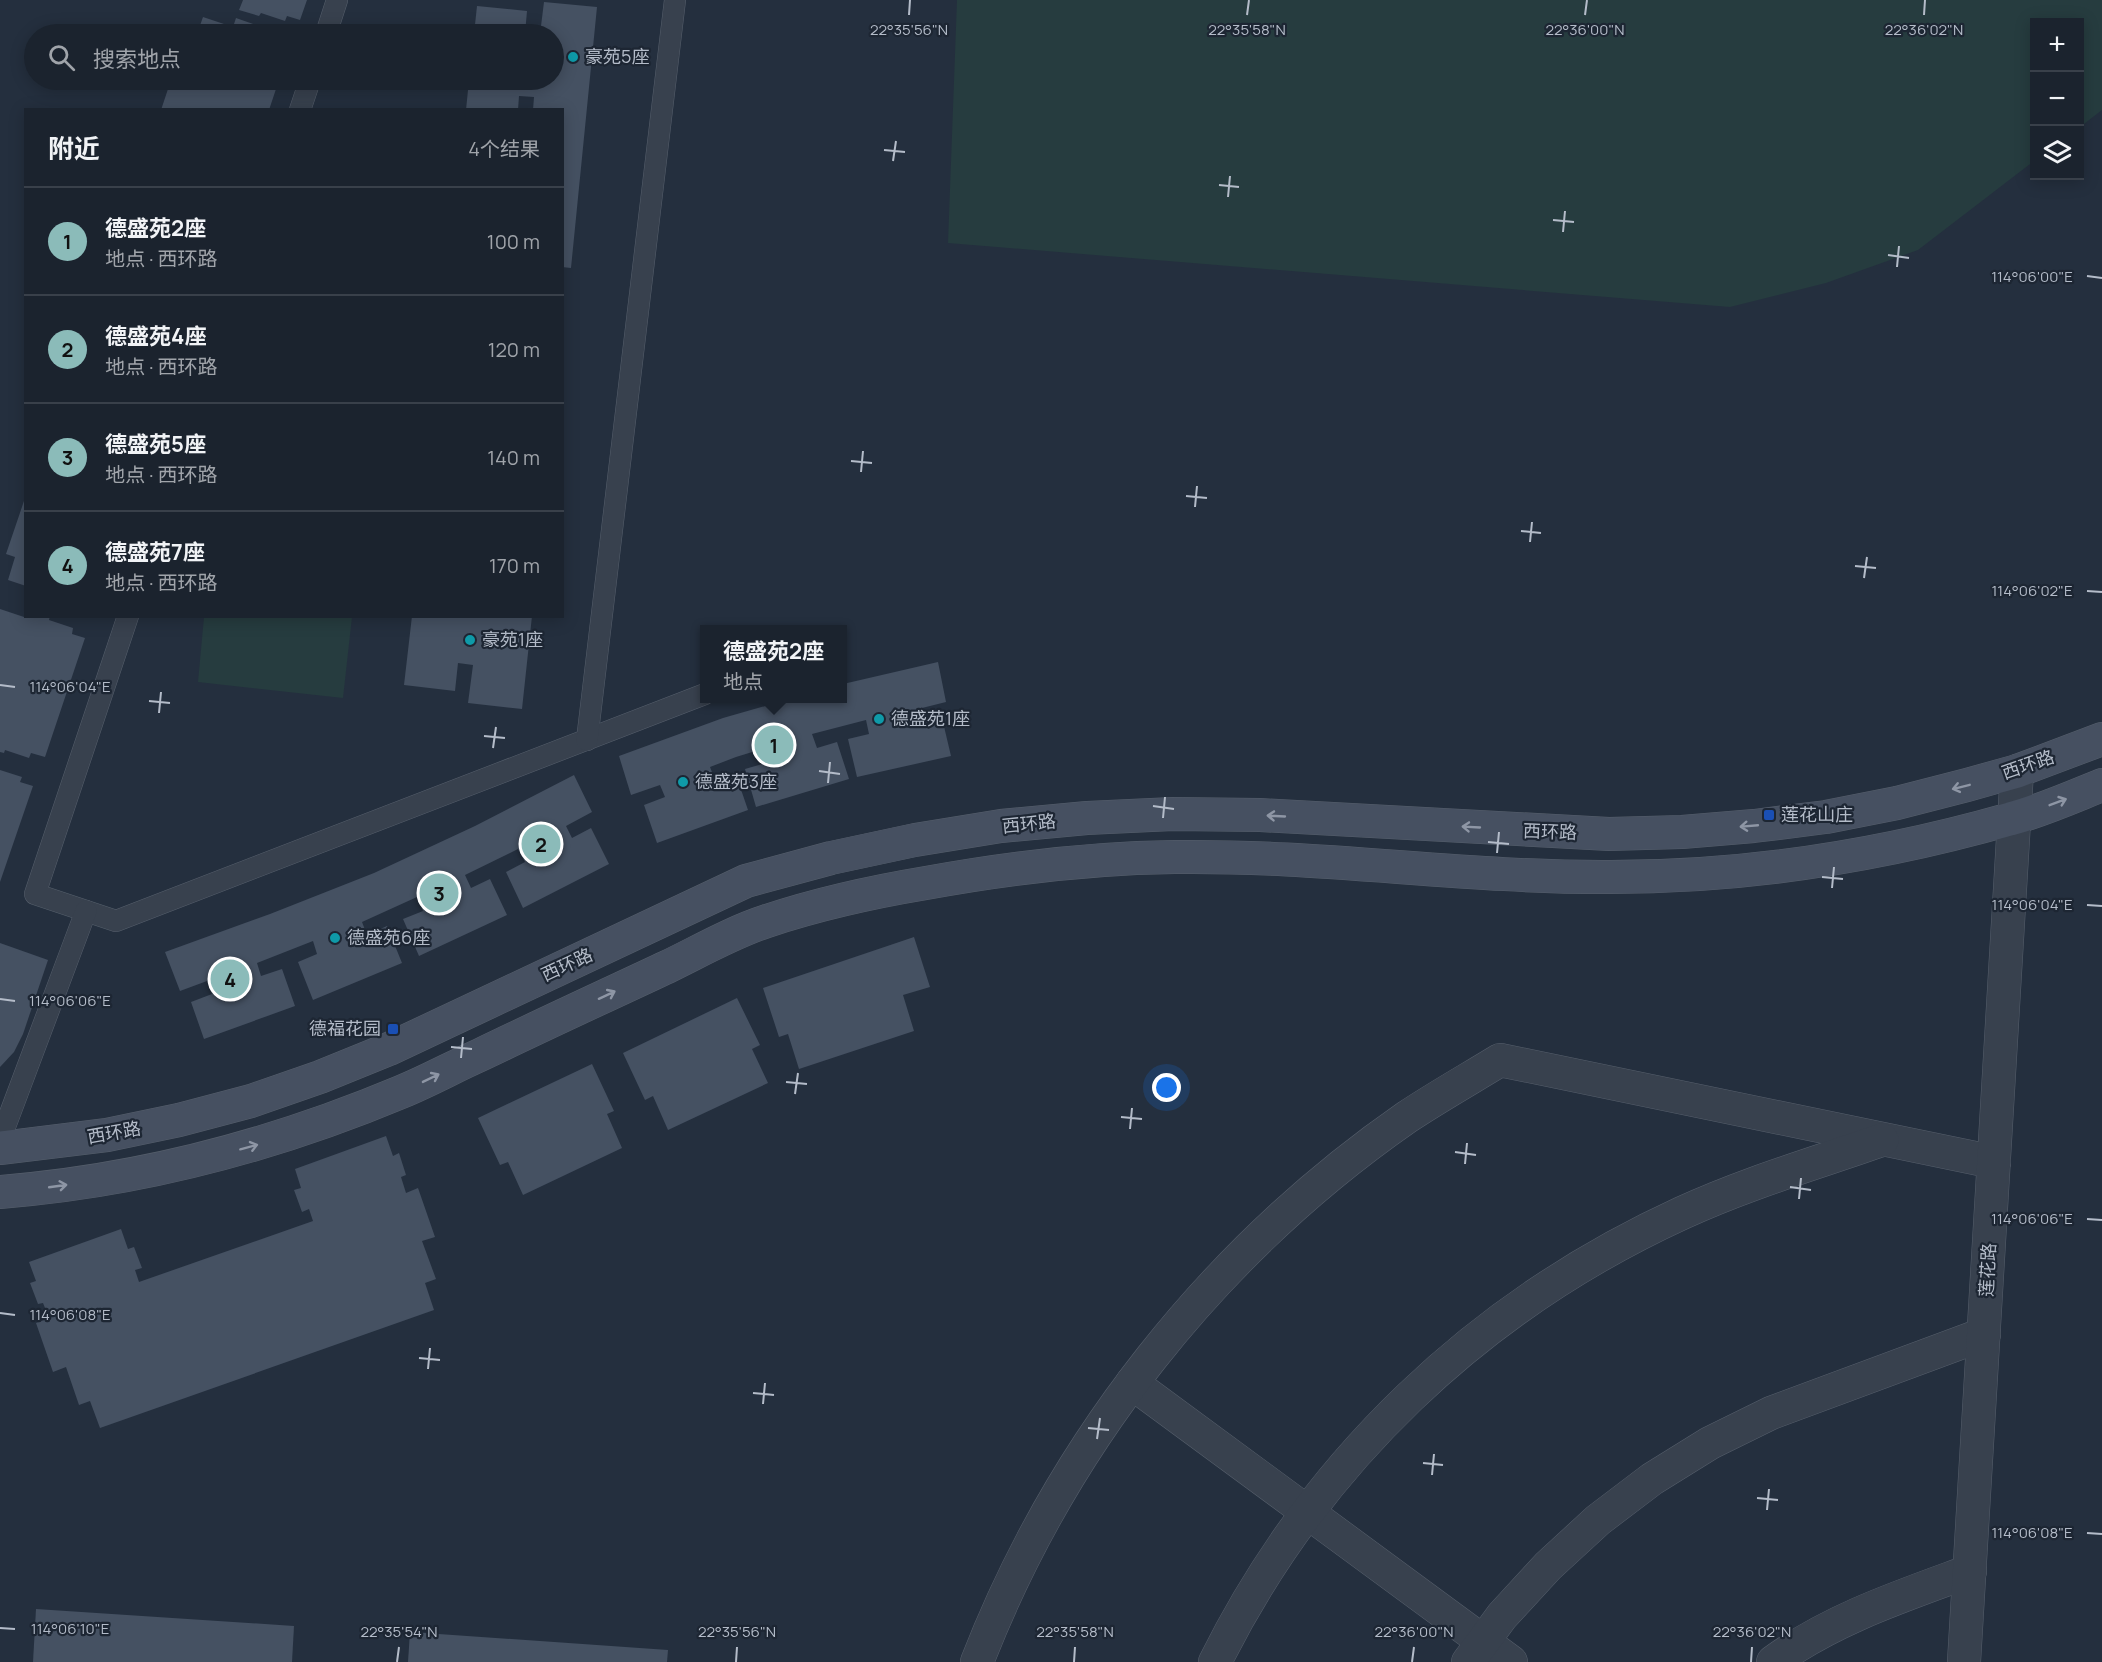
<!DOCTYPE html>
<html lang="zh">
<head>
<meta charset="utf-8">
<style>
	body { margin:0; font-family:Manrope,"Noto Sans SC",sans-serif; background:#282f3a; color:#f1f3f6 }
	.controls { position:absolute; right:18px; top:18px; display:grid; overflow:hidden; border-radius:0px; box-shadow:0 3px 15px #0003 }
	.controls button { width:54px; height:54px; display:grid; place-items:center; padding:0; border:0; border-bottom:2px solid #39404a; background:#1b232e; color:#f1f3f6; font:30px sans-serif }
	.you { position:absolute; left:1167px; top:1088px; width:21px; height:21px; margin:-15px; border:4px solid #fff; border-radius:50%; background:#1a73e8; box-shadow:0 0 0 9px #1a73e833 }
	.badge { display:grid; place-items:center; width:39px; height:39px; border-radius:50%; background:#8bbbb9; color:#111; font-size:20px; font-weight:700 }
	.pin { position:absolute; translate:-50% -50%; border:3px solid #fff; box-shadow:0 2px 6px #0006 }
	.popup { position:absolute; left:700px; top:625px; width:147px; height:78px; box-sizing:border-box; display:grid; place-content:center; border-radius:0px; background:#1b232e; filter:drop-shadow(0 2px 4px #0005); font-size:20px; white-space:nowrap; color:#a0a4aa }
	.popup b { font-size:22px; color:#f1f3f6 }
	.popup::after { content:''; position:absolute; left:50%; top:100%; margin-left:-12px; border:12px solid transparent; border-top-color:#1b232e }
	.list { margin:0; padding:0; list-style:none }
	h2 { display:flex; justify-content:space-between; align-items:center; height:78px; margin:0; padding:0 24px; font-size:26px }
	h2 small { font-size:20px; font-weight:400; color:#a0a4aa }
	.list li { display:grid; grid-template-columns:39px 1fr auto; gap:18px; align-items:center; box-sizing:border-box; height:108px; padding:0 24px; border-top:2px solid #39404a }
	.list b { display:block; font-size:22px; white-space:nowrap }
	.list p { margin:0; font-size:20px; white-space:nowrap; color:#a0a4aa }
	.list em { font-size:20px; font-style:normal; color:#a0a4aa }
	.icon { flex:none; width:33px; height:33px; fill:none; stroke:currentColor; stroke-width:2; stroke-linecap:round; stroke-linejoin:round }
	.map { position:relative; flex:none; width:2102px; height:1662px; overflow:hidden }
	.search { position:absolute; background:#1b232e; box-shadow:0 3px 15px #0003; left:24px; top:24px; width:540px; height:66px; display:flex; align-items:center; gap:15px; box-sizing:border-box; padding:0 21px; border-radius:33px; color:#a0a4aa; font-size:22px }
	.panel { position:absolute; background:#1b232e; box-shadow:0 3px 15px #0003; left:24px; top:108px; width:540px; height:510px; border-radius:0px }
	.map>svg:first-child { display:block }
	.green { fill:#263c3f }
	.building { fill:#455162 }
	.lines { fill:none; stroke-linecap:round; stroke-linejoin:round }
	.service-casing { stroke:#565f6c; stroke-width:22 }
	.minor-casing { stroke:#565f6c; stroke-width:34 }
	.tertiary-casing { stroke:#565f6c; stroke-width:34 }
	.secondary-casing { stroke:#565f6c; stroke-width:34 }
	.service { stroke:#38414e; stroke-width:21 }
	.minor { stroke:#38414e; stroke-width:33 }
	.tertiary { stroke:#38414e; stroke-width:33 }
	.secondary { stroke:#465061; stroke-width:33 }
	.oneway { stroke:#8e96a5 }
	.ticks { fill:none; stroke:#b4bcc9; stroke-width:2 }
	.culture-dot { fill:#0f9aa8; stroke:#1d2633; stroke-width:2 }
	.transit-dot { fill:#1a4fb4; stroke:#1d2633; stroke-width:2 }
	.labels { text-anchor:middle; stroke-width:4.5; stroke-linejoin:round; paint-order:stroke }
	.poi-label { font-size:18px; fill:#b4bcc9; stroke:#1d2633; text-anchor:start }
	.street-label { font-size:18px; fill:#b4bcc9; stroke:#1d2633 }
	.ticks-label { font-size:15px; text-anchor:middle; fill:#b4bcc9; stroke:#1d2633; stroke-width:4.5; stroke-linejoin:round; paint-order:stroke }
</style>
</head>
<body>
<div class="map">
<svg width="2102" height="1662" viewBox="0 0 2102 1662">
	<rect width="100%" height="100%" fill="#242f3e"/>
	<g class="green">
		<path d="M 957,0 L 2102,0 L 2102,110 L 2080,127 L 2080,22 L 2034,22 L 2034,161 L 1918,250 L 1826,283 L 1730,307 L 948,243 Z"/>
		<path d="M 204,617 L 352,617 L 343,698 L 198,682 Z"/>
	</g>
	<g class="building">
		<path d="M 243,0 L 307,0 L 300,20 L 287,16 L 285,21 L 261,13 L 259,16 L 239,10 Z"/>
		<path d="M 544,2 L 597,7 L 571,268 L 562,267 L 562,110 L 533,110 L 534,97 L 519,96 L 518,110 L 466,110 L 469,80 L 554,80 L 554,34 L 540,34 Z"/>
		<path d="M 477,6 L 527,11 L 525,34 L 474,34 Z"/>
		<path d="M 203,17 L 233,27 L 236,18 L 256,25 L 255,28 L 271,34 L 197,34 Z"/>
		<path d="M 171,80 L 279,80 L 269,110 L 161,110 Z"/>
		<path d="M 25,498 L 26,498 L 26,586 L 8,580 L 15,557 L 6,554 Z"/>
		<path d="M 0,609 L 27,618 L 28,616 L 50,616 L 49,620 L 73,628 L 72,634 L 85,638 L 45,757 L 31,753 L 29,758 L 5,750 L 4,753 L 0,752 Z"/>
		<path d="M 412,616 L 532,616 L 522,709 L 468,703 L 473,665 L 458,663 L 455,691 L 404,685 Z"/>
		<path d="M 938,662 L 946,702 L 918,709 L 921,722 L 942,718 L 951,756 L 857,777 L 848,739 L 869,734 L 866,720 L 812,734 L 817,748 L 837,742 L 849,779 L 756,807 L 745,769 L 766,763 L 762,749 L 736,757 L 710,767 L 715,780 L 735,772 L 748,810 L 657,843 L 644,805 L 665,797 L 660,785 L 631,795 L 619,756 L 723,718 L 790,699 L 843,699 L 843,684 Z"/>
		<path d="M 0,770 L 22,777 L 20,782 L 33,786 L 0,882 Z"/>
		<path d="M 574,775 L 592,812 L 566,826 L 572,838 L 591,828 L 609,864 L 523,908 L 506,872 L 525,862 L 518,849 L 465,875 L 471,888 L 490,879 L 507,915 L 419,956 L 403,919 L 423,911 L 417,897 L 362,922 L 367,935 L 387,926 L 402,963 L 313,1000 L 298,962 L 317,954 L 313,941 L 257,963 L 261,976 L 282,969 L 295,1006 L 204,1039 L 191,1002 L 212,994 L 207,981 L 180,991 L 165,952 L 270,914 L 374,873 L 475,826 Z"/>
		<path d="M 914,937 L 930,987 L 903,995 L 914,1031 L 799,1069 L 788,1034 L 779,1037 L 763,988 Z"/>
		<path d="M 0,943 L 48,960 L 23,1034 L 14,1052 L 0,1067 Z"/>
		<path d="M 737,998 L 760,1045 L 752,1049 L 768,1083 L 668,1130 L 653,1096 L 645,1100 L 623,1053 Z"/>
		<path d="M 592,1064 L 614,1111 L 607,1114 L 622,1148 L 523,1195 L 508,1162 L 500,1165 L 478,1118 Z"/>
		<path d="M 386,1136 L 393,1156 L 399,1153 L 406,1175 L 401,1177 L 406,1193 L 418,1188 L 435,1237 L 422,1241 L 436,1279 L 425,1283 L 434,1310 L 100,1428 L 90,1401 L 79,1405 L 66,1367 L 53,1372 L 36,1323 L 49,1318 L 43,1303 L 38,1304 L 30,1283 L 36,1281 L 29,1262 L 121,1229 L 128,1249 L 134,1247 L 142,1268 L 135,1270 L 139,1282 L 313,1221 L 309,1209 L 302,1212 L 294,1190 L 301,1188 L 295,1169 Z"/>
		<path d="M 36,1609 L 294,1626 L 292,1662 L 33,1662 Z"/>
		<path d="M 410,1632 L 668,1650 L 667,1662 L 408,1662 Z"/>
	</g>
	<g class="lines">
		<g class="service-casing">
			<g id="service">
				<path d="M 326,34 L 337,0"/>
				<path d="M 300,110 L 310,80"/>
				<path d="M 128,616 L 35,894 L 116,921 L 705,694"/>
				<path d="M 587,740 L 675,0"/>
				<path d="M 0,1140 L 86,911"/>
			</g>
		</g>
		<g class="minor-casing">
			<g id="minor">
				<path d="M 1132,1383 L 1511,1662"/>
				<path d="M 977,1662 C 1062,1443 1214,1251 1407,1117 C 1437,1097 1469,1079 1500,1060 L 1994,1162"/>
				<path d="M 1215,1662 C 1315,1461 1479,1306 1682,1213 C 1747,1183 1816,1163 1882,1140"/>
				<path d="M 1468,1662 L 1502,1616 L 1548,1566 L 1598,1520 L 1652,1479 L 1710,1443 L 1771,1413 L 1984,1334"/>
				<path d="M 1773,1662 C 1832,1619 1902,1596 1970,1571"/>
			</g>
		</g>
		<g class="tertiary-casing">
			<path id="tertiary" d="M 1964,1662 L 2017,771"/>
		</g>
		<g class="secondary-casing">
			<g id="secondary">
				<path d="M 0,1148 L 107,1135 L 179,1120 L 251,1101 L 320,1077 L 389,1049 L 746,881 L 831,858 L 915,840 L 1001,826 L 1087,818 L 1173,814 L 1260,815 L 1609,834 L 1682,832 L 1754,826 L 1826,817 L 1897,803 L 1967,785 L 2017,771 L 2102,739"/>
				<path d="M 0,1192 C 139,1181 272,1146 401,1092 C 428,1081 453,1067 480,1055 C 542,1025 605,996 667,967 C 700,951 733,932 767,921 C 818,904 872,892 926,883 C 1008,868 1092,858 1175,857 C 1321,855 1466,878 1611,877 C 1747,877 1880,856 2010,819 C 2041,811 2072,797 2102,785"/>
			</g>
		</g>
		<use href="#service" class="service"/>
		<use href="#minor" class="minor"/>
		<use href="#tertiary" class="tertiary"/>
		<use href="#secondary" class="secondary"/>
	</g>
	<defs><path id="oneway-shaft" d="M-6 0H5M1.5-3L5.5 0L1.5 3" fill="none" stroke-width="1.6" stroke-linecap="round" stroke-linejoin="round" transform="scale(1.5)"/></defs>
	<g class="oneway">
		<use href="#oneway-shaft" transform="translate(1961 787) rotate(166)"/>
		<use href="#oneway-shaft" transform="translate(2058 802) rotate(-21)"/>
		<use href="#oneway-shaft" transform="translate(1276 816) rotate(-177)"/>
		<use href="#oneway-shaft" transform="translate(1749 826) rotate(175)"/>
		<use href="#oneway-shaft" transform="translate(1471 827) rotate(-177)"/>
		<use href="#oneway-shaft" transform="translate(607 995) rotate(-25)"/>
		<use href="#oneway-shaft" transform="translate(431 1078) rotate(-26)"/>
		<use href="#oneway-shaft" transform="translate(249 1147) rotate(-15)"/>
		<use href="#oneway-shaft" transform="translate(58 1186) rotate(-8)"/>
	</g>
	<path class="ticks" d="M 909,15 L 910,0M 1247,15 L 1249,0M 1585,15 L 1587,0M 1924,15 L 1925,0M 884,150 L 905,152M 893,161 L 896,141M 1219,185 L 1239,187M 1228,197 L 1230,176M 1553,220 L 1574,222M 1563,232 L 1565,211M 1888,255 L 1909,258M 1897,267 L 1899,246M 2087,276 L 2102,278M 851,461 L 872,463M 861,472 L 863,451M 1186,496 L 1207,498M 1195,507 L 1197,486M 1521,531 L 1541,533M 1530,542 L 1532,522M 1855,566 L 1876,568M 1864,578 L 1867,557M 2087,591 L 2102,592M 0,685 L 15,687M 149,701 L 170,703M 159,713 L 161,692M 484,736 L 505,738M 493,748 L 496,727M 819,771 L 840,774M 828,783 L 830,762M 1153,806 L 1174,809M 1163,818 L 1165,797M 1488,842 L 1509,844M 1497,853 L 1499,832M 1822,877 L 1843,879M 1832,888 L 1834,867M 2087,905 L 2102,906M 0,999 L 15,1001M 451,1047 L 472,1049M 461,1058 L 463,1037M 786,1082 L 807,1084M 795,1094 L 798,1073M 1121,1117 L 1142,1119M 1130,1129 L 1132,1108M 1455,1152 L 1476,1155M 1465,1164 L 1467,1143M 1790,1187 L 1811,1190M 1799,1199 L 1801,1178M 2087,1219 L 2102,1220M 0,1313 L 15,1315M 419,1358 L 440,1360M 428,1369 L 430,1348M 753,1393 L 774,1395M 763,1404 L 765,1383M 1088,1428 L 1109,1430M 1097,1439 L 1100,1418M 1423,1463 L 1443,1465M 1432,1475 L 1434,1454M 1757,1498 L 1778,1500M 1767,1510 L 1769,1489M 2087,1533 L 2102,1534M 0,1628 L 15,1629M 397,1662 L 399,1647M 736,1662 L 737,1647M 1074,1662 L 1075,1647M 1412,1662 L 1414,1647M 1751,1662 L 1752,1647"/>
	<g class="culture-dot">
		<circle cx="573" cy="57" r="6"/>
		<circle cx="470" cy="640" r="6"/>
		<circle cx="879" cy="719" r="6"/>
		<circle cx="683" cy="782" r="6"/>
		<circle cx="335" cy="938" r="6"/>
	</g>
	<g class="transit-dot">
		<rect x="1763" y="809" width="12" height="12" rx="3"/>
		<rect x="387" y="1023" width="12" height="12" rx="3"/>
	</g>
	<g class="labels">
		<g class="poi-label">
			<text x="585" y="63">豪苑5座</text>
			<text x="482" y="646">豪苑1座</text>
			<text x="891" y="725">德盛苑1座</text>
			<text x="695" y="788">德盛苑3座</text>
			<text x="1781" y="821">莲花山庄</text>
			<text x="347" y="944">德盛苑6座</text>
			<text x="381" y="1035" text-anchor="end">德福花园</text>
		</g>
		<g class="street-label">
			<text transform="translate(2028 765) rotate(-19)" y="6">西环路</text>
			<text transform="translate(1029 824) rotate(-6)" y="6">西环路</text>
			<text transform="translate(1550 832) rotate(2)" y="6">西环路</text>
			<text transform="translate(567 965) rotate(-25)" y="6">西环路</text>
			<text transform="translate(114 1133) rotate(-10)" y="6">西环路</text>
			<text transform="translate(1988 1270) rotate(-87)" y="6">莲花路</text>
		</g>
	</g>
	<g class="ticks-label">
		<text x="909" y="35">22°35'56"N</text>
		<text x="1247" y="35">22°35'58"N</text>
		<text x="1585" y="35">22°36'00"N</text>
		<text x="1924" y="35">22°36'02"N</text>
		<text x="2032" y="282">114°06'00"E</text>
		<text x="2032" y="596">114°06'02"E</text>
		<text x="70" y="692">114°06'04"E</text>
		<text x="2032" y="910">114°06'04"E</text>
		<text x="70" y="1006">114°06'06"E</text>
		<text x="2032" y="1224">114°06'06"E</text>
		<text x="70" y="1320">114°06'08"E</text>
		<text x="2032" y="1538">114°06'08"E</text>
		<text x="70" y="1634">114°06'10"E</text>
		<text x="399" y="1637">22°35'54"N</text>
		<text x="737" y="1637">22°35'56"N</text>
		<text x="1075" y="1637">22°35'58"N</text>
		<text x="1414" y="1637">22°36'00"N</text>
		<text x="1752" y="1637">22°36'02"N</text>
	</g>
</svg>
<div class="controls">
<button>+</button>
<button>−</button>
<button><svg class="icon" aria-label="layers" viewBox="0 0 24 24"><path d="M12 4l9 5-9 5-9-5zM3 14l9 5 9-5"/></svg></button>
</div>
<div class="you"></div>
<div class="pin badge" style="left:774px;top:745px">1</div>
<div class="popup"><b>德盛苑2座</b>地点</div>
<div class="pin badge" style="left:541px;top:844px">2</div>
<div class="pin badge" style="left:439px;top:893px">3</div>
<div class="pin badge" style="left:230px;top:979px">4</div>
<div class="search"><svg class="icon" aria-label="search" viewBox="0 0 24 24"><circle cx="10" cy="10" r="6"/><path d="M15 15l6 6"/></svg>搜索地点</div>
<section class="panel">
<h2>附近<small>4个结果</small></h2>
<ul class="list">
<li><span class="badge">1</span><div><b>德盛苑2座</b><p>地点 · 西环路</p></div><em>100 m</em></li>
<li><span class="badge">2</span><div><b>德盛苑4座</b><p>地点 · 西环路</p></div><em>120 m</em></li>
<li><span class="badge">3</span><div><b>德盛苑5座</b><p>地点 · 西环路</p></div><em>140 m</em></li>
<li><span class="badge">4</span><div><b>德盛苑7座</b><p>地点 · 西环路</p></div><em>170 m</em></li>
</ul>
</section>
</div>
</body>
</html>
